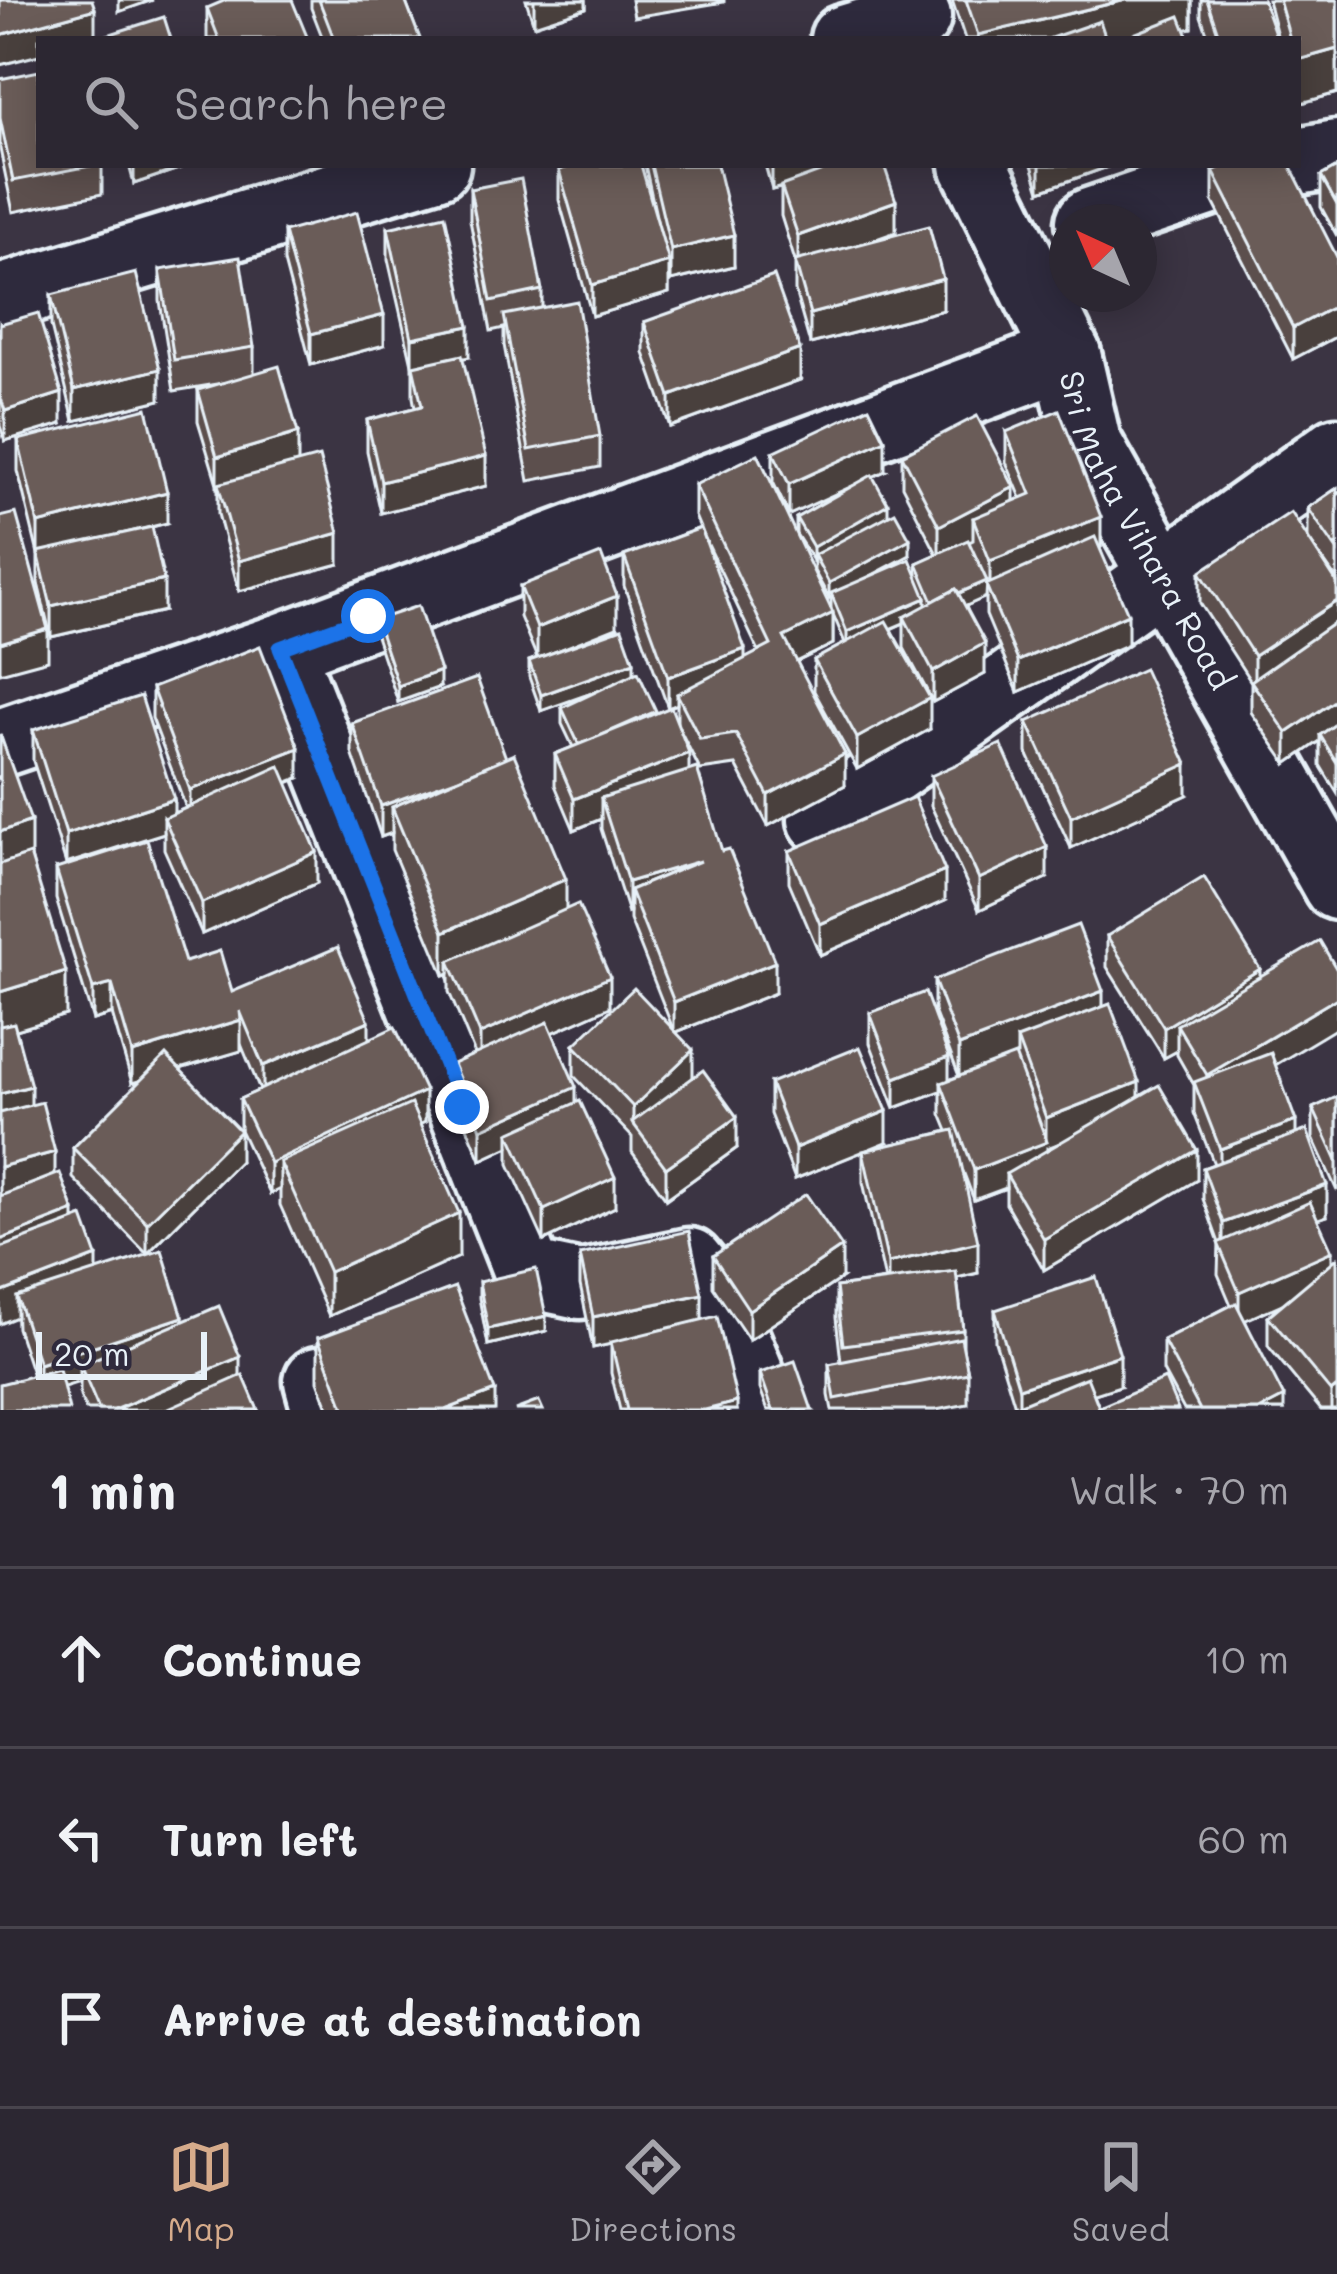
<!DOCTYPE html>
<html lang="en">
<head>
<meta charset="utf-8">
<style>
	body { margin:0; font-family:Mali,sans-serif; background:#38333e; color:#f1f3f6 }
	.compass { position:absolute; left:1049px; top:204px; width:108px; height:108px; border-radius:50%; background:#2c2732; box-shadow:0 6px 30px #0003; rotate:316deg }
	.scale { position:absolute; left:36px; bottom:30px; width:171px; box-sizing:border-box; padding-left:12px; border:6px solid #e8f1f8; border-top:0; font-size:33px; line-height:42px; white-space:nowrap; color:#e8f1f8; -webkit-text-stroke:9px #2f2a3d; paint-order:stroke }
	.stop { position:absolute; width:36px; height:36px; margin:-27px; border:9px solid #1a73e8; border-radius:50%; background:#fff }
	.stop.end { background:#1a73e8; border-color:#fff; box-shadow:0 3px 12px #0008 }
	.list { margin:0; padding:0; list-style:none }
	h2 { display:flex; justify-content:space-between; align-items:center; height:156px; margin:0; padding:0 48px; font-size:51px }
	h2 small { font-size:39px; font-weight:400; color:#a6a5ac }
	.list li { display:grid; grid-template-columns:78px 1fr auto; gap:36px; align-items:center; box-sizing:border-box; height:180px; padding:0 48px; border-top:3px solid #48444d }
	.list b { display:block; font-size:45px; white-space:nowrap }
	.list em { font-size:39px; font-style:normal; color:#a6a5ac }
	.icon { flex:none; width:66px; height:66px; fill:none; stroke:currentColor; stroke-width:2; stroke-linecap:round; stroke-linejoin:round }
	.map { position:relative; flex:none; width:1337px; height:1410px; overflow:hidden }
	.search { position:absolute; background:#2c2732; box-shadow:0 6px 30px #0003; left:36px; right:36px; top:36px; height:132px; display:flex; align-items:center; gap:30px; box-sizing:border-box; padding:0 42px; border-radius:0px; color:#a6a5ac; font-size:45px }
	.sheet { height:696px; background:#2c2732 }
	nav { display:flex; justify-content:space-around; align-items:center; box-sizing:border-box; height:168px; border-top:3px solid #48444d; background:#2c2732; font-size:33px; color:#a6a5ac }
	nav a { display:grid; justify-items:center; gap:6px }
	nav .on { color:#d6ab8b }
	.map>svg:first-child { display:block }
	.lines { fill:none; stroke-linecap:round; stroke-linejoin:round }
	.minor-casing { stroke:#e8f1f8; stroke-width:75 }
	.minor { stroke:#2f2a3d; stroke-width:66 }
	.wall { fill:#5b4f4d; stroke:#e8f1f8; stroke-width:3; fill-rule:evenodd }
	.shaded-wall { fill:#4a403e; stroke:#e8f1f8; stroke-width:3 }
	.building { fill:#6a5c59; stroke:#e8f1f8; stroke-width:3 }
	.route { stroke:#1a73e8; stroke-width:15 }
	.labels { text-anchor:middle; stroke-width:10; stroke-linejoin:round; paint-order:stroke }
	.street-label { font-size:33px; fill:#e8f1f8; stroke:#2f2a3d }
</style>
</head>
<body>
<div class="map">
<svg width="1337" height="1410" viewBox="0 0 1337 1410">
	<rect width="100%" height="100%" fill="#3b3443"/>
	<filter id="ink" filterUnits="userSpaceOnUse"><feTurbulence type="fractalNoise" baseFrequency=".00833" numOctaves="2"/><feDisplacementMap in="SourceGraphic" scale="24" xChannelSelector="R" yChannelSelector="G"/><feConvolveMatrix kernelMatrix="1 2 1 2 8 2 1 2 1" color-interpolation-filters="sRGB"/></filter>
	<g filter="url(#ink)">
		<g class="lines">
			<g class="minor-casing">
				<g id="minor">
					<path d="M 844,39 L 917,17"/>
					<path d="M 1298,161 L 1337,154"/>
					<path id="s1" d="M 974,165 L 1067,355 L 1087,442 L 1337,886"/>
					<path d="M 1090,222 L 1237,172 L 1279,165"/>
					<path d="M 0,299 L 436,165"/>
					<path d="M 280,648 L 528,1274 L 580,1285 L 689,1262 L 720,1300 L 765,1410"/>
					<path d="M 0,743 L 280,648 L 1067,355"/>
					<path d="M 822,819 L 1337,451"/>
					<path d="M 318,1381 L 326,1410"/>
				</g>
			</g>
			<use href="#minor" class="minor"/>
		</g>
		<g class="wall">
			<path d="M 311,0 L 405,0 L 420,39 L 323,39 L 311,8 Z"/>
			<path d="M 526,0 L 586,0 L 586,8 L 534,25 Z"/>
			<path d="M 631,0 L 724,0 L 724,2 L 634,17 Z"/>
			<path d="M 952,0 L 1192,0 L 1192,28 L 1185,29 L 1189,39 L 965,39 Z"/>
			<path d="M 1201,0 L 1263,0 L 1277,39 L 1209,39 L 1201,16 Z"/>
			<path d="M 1268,0 L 1337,0 L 1337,93 L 1298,104 L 1298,39 L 1278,39 Z"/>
			<path d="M 207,8 L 308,39 L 207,39 Z"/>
			<path d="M 0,79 L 39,165 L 102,165 L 102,194 L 13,212 L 0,149 Z"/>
			<path d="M 129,165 L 190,165 L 134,184 Z"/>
			<path d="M 645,165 L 717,165 L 734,266 L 671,281 L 669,269 L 669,293 L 592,316 L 559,200 L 559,170 L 659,230 Z"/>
			<path d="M 765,165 L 884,165 L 896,232 L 869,241 L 943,310 L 810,344 L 795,291 L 795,261 L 781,216 L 781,188 L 772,190 Z"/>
			<path d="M 1032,165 L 1113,165 L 1040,191 Z"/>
			<path d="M 1337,167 L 1337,236 L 1321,207 L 1321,176 Z"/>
			<path d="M 1213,171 L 1337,257 L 1337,336 L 1293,359 L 1213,202 Z"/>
			<path d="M 470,189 L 542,290 L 542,308 L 600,436 L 600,467 L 529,481 L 504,345 L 504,328 L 491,331 L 470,220 Z"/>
			<path d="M 388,228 L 469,357 L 462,358 L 486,486 L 381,513 L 367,451 L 367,420 L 415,408 L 413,397 L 413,369 L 388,259 Z"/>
			<path d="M 284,232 L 384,345 L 311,365 L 284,262 Z"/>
			<path d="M 160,270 L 254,347 L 254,374 L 298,463 L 339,564 L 239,591 L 218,514 L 218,487 L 198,421 L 198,390 L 223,383 L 174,391 L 160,301 Z"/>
			<path d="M 51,295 L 160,400 L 74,421 L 51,326 Z"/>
			<path d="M 644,322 L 800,380 L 670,427 L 644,353 Z"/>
			<path d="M 0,324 L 62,424 L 5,441 L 0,426 Z"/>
			<path d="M 1006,432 L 1101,547 L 1100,548 L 1128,644 L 1018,692 L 986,615 L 986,597 L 966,606 L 985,674 L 933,702 L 904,648 L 904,623 L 891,629 L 930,729 L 857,769 L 814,691 L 814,660 L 845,643 L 833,614 L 833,644 L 796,662 L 845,785 L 768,826 L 736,765 L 700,770 L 681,732 L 689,770 L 722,851 L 775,993 L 676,1032 L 693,1078 L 737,1148 L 666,1199 L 632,1152 L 632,1137 L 574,1076 L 574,1045 L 673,1029 L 630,920 L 630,912 L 628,913 L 601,829 L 601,819 L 574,830 L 555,785 L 555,754 L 573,747 L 562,724 L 562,708 L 600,690 L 541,711 L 529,677 L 529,661 L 537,658 L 520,617 L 520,586 L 617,627 L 549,654 L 634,674 L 656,713 L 677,723 L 677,704 L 668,708 L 624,586 L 624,556 L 700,528 L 695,516 L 695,485 L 831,609 L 831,597 L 829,598 L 814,571 L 814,562 L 796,534 L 796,518 L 857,484 L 789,515 L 773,482 L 773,452 L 885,471 L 872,477 L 888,516 L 910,555 L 871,576 L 917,577 L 917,563 L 937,554 L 902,486 L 902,455 L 1014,501 L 1021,498 L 1006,462 ZM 701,530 L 759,652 L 745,659 Z"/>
			<path d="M 18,440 L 167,523 L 152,527 L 164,611 L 51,637 L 38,583 L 38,554 L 18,471 Z"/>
			<path d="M 1337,488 L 1337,580 L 1311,543 L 1337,583 L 1337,793 L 1320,765 L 1320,741 L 1287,764 L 1251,712 L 1251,682 L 1200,603 L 1200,572 L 1308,539 L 1308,508 Z"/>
			<path d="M 376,620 L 440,687 L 398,702 L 376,636 Z"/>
			<path d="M 152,688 L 299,778 L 287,783 L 317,883 L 202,934 L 164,849 L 164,833 L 66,864 L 33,761 L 33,730 L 174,813 L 186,808 L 152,718 Z"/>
			<path d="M 1027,722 L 1187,795 L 1071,848 L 1027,753 Z"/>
			<path d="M 352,723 L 506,758 L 566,909 L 610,1007 L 552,1033 L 615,1207 L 544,1241 L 509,1164 L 509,1147 L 481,1160 L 453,1094 L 453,1064 L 475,1054 L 449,992 L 449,973 L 444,975 L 392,850 L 392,833 L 381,837 L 352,753 Z"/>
			<path d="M 0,734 L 31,856 L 66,1015 L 16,1030 L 31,1105 L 55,1174 L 97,1271 L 183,1321 L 240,1377 L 258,1410 L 86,1410 L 80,1396 L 80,1382 L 33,1376 L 17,1328 Z"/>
			<path d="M 931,776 L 1047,878 L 979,910 L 931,806 Z"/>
			<path d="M 789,851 L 945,901 L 820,955 L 789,882 Z"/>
			<path d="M 56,869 L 185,962 L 232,992 L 369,1039 L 425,1122 L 420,1124 L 459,1257 L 329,1316 L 280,1205 L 280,1189 L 270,1194 L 240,1130 L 240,1099 L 260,1090 L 241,1044 L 241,1051 L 180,1069 L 240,1161 L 147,1254 L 73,1178 L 73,1148 L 141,1081 L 132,1083 L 112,1014 L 93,1020 L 56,899 Z"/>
			<path d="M 1107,936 L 1260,975 L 1275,1065 L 1296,1134 L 1327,1216 L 1317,1219 L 1332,1263 L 1337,1410 L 1321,1410 L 1268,1346 L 1268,1316 L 1281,1304 L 1245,1320 L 1284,1410 L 1184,1410 L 1163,1371 L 1163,1340 L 1231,1305 L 1218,1274 L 1219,1243 L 1203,1199 L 1203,1168 L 1214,1164 L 1194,1113 L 1194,1085 L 1177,1055 L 1177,1051 L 1164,1058 L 1107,967 Z"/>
			<path d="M 934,980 L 1103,1007 L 1139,1097 L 1197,1180 L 1044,1270 L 1006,1204 L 1006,1188 L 974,1200 L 963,1171 L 978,1273 L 957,1278 L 963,1330 L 963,1348 L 968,1373 L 968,1404 L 936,1410 L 832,1410 L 829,1395 L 829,1364 L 841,1362 L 836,1318 L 836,1287 L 885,1280 L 863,1182 L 863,1151 L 795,1179 L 770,1114 L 770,1083 L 887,1142 L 864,1151 L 948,1131 L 941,1114 L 941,1091 L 895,1108 L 870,1043 L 870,1013 L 949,1080 L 959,1076 L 934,1011 Z"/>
			<path d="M 1337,1097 L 1337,1191 L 1313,1138 L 1313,1108 Z"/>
			<path d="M 580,1255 L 702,1320 L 737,1410 L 620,1410 L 611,1373 L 611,1344 L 593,1348 L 580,1285 Z"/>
			<path d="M 713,1256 L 842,1278 L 749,1340 L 713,1287 Z"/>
			<path d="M 479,1282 L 546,1331 L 488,1345 L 479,1298 Z"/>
			<path d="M 995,1310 L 1120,1386 L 1094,1394 L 1099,1407 L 1178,1410 L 1015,1406 L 995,1341 Z"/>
			<path d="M 318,1338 L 495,1410 L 329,1410 L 318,1381 Z"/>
			<path d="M 760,1373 L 812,1410 L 768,1410 L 760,1389 Z"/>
		</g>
		<g class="shaded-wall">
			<path d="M 119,0 L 153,0 L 119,12 Z"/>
			<path d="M 534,0 L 586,0 L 586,8 L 534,25 Z"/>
			<path d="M 1126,0 L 1192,0 L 1192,28 L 1144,39 L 978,39 L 978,35 Z"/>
			<path d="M 95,9 L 95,39 L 39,39 L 39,55 L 0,65 L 0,35 Z"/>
			<path d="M 1337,49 L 1337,93 L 1298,104 L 1298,60 Z"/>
			<path d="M 134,165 L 190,165 L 134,184 Z"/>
			<path d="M 772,165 L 853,165 L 772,190 Z"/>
			<path d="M 1040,165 L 1113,165 L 1040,191 Z"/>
			<path d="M 896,201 L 896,232 L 798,267 L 798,236 Z"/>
			<path d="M 734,235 L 734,266 L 671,281 L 671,250 Z"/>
			<path d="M 669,262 L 669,293 L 592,316 L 592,285 Z"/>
			<path d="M 943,279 L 943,310 L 810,344 L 810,314 Z"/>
			<path d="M 1337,305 L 1337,336 L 1293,359 L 1293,328 Z"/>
			<path d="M 384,315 L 384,345 L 311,365 L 311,334 Z"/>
			<path d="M 469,326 L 469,357 L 412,369 L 412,338 Z"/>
			<path d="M 800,349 L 800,380 L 670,427 L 670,396 Z"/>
			<path d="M 160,369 L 160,400 L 74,421 L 74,390 Z"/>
			<path d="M 62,393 L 62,424 L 5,441 L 5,411 Z"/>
			<path d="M 298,433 L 298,464 L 217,488 L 217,457 Z"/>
			<path d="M 885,440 L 885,471 L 789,515 L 789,484 Z"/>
			<path d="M 486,456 L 486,486 L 381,513 L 381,482 Z"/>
			<path d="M 1014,487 L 1014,518 L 973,518 L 973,540 L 939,557 L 939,526 Z"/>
			<path d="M 167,492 L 167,523 L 38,554 L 38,524 Z"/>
			<path d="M 888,504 L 888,520 L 814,555 L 813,563 L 813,547 Z"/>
			<path d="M 1101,517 L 1101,547 L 990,592 L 990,561 Z"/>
			<path d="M 339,533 L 339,564 L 239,591 L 239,561 Z"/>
			<path d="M 910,539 L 910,555 L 829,598 L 829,583 Z"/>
			<path d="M 164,580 L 164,611 L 51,637 L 51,606 Z"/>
			<path d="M 987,581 L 986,597 L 935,620 L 935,604 Z"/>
			<path d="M 617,596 L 617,627 L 537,659 L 537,628 Z"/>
			<path d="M 926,598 L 926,614 L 904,617 L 904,623 L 847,647 L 847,632 Z"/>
			<path d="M 1337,601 L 1337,632 L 1254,687 L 1254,656 Z"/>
			<path d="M 833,613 L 833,644 L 784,668 L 784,637 Z"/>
			<path d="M 1128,614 L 1128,644 L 1018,692 L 1018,661 Z"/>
			<path d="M 48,629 L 48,660 L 0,673 L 0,643 Z"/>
			<path d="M 985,643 L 985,674 L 933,702 L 933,672 Z"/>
			<path d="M 745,649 L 745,680 L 677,694 L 677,704 L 668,708 L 668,677 Z"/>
			<path d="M 634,662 L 634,678 L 541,711 L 541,695 Z"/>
			<path d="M 440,671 L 440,687 L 398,702 L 398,686 Z"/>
			<path d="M 930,698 L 930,729 L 857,769 L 857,738 Z"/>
			<path d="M 1337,699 L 1337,729 L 1320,735 L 1320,741 L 1287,764 L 1287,733 Z"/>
			<path d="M 299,748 L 299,778 L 190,820 L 190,790 Z"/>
			<path d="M 689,753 L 689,783 L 601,798 L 601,819 L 574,830 L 574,799 Z"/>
			<path d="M 845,754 L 845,785 L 768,826 L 768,795 Z"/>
			<path d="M 507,761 L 392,807 L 392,833 L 381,837 L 381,806 Z"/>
			<path d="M 1187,764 L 1187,795 L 1071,848 L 1071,817 Z"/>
			<path d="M 174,799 L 174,830 L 164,818 L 164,833 L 66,864 L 66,834 Z"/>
			<path d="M 31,821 L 31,864 L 0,876 L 0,832 Z"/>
			<path d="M 1047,847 L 1047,878 L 979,910 L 979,879 Z"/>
			<path d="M 317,852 L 317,883 L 202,934 L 202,903 Z"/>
			<path d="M 700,861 L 630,890 L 630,912 L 628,913 L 628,882 Z"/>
			<path d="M 945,871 L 945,901 L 820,955 L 820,924 Z"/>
			<path d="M 566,879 L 566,922 L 449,961 L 449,973 L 444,975 L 444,932 Z"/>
			<path d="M 775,962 L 775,993 L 674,1033 L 674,1002 Z"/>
			<path d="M 1260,969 L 1260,1000 L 1177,1025 L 1177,1051 L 1164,1058 L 1164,1028 Z"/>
			<path d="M 66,972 L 66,1015 L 0,1035 L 0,992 Z"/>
			<path d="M 610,977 L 610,1007 L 480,1065 L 480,1034 Z"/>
			<path d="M 112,984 L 112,1014 L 93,1020 L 93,989 Z"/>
			<path d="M 1103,991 L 1103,1022 L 1017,1039 L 1017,1055 L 959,1077 L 959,1046 Z"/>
			<path d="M 1337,998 L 1337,1028 L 1207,1106 L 1207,1075 Z"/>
			<path d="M 241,1020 L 241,1051 L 132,1083 L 132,1053 Z"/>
			<path d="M 369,1021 L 369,1052 L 263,1096 L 263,1066 Z"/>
			<path d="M 693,1050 L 693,1081 L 633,1122 L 633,1107 Z"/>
			<path d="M 949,1057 L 949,1088 L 941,1083 L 941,1091 L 895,1108 L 895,1078 Z"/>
			<path d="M 1139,1082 L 1139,1113 L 1047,1148 L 1047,1172 L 1006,1174 L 1006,1188 L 974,1200 L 974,1170 L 1046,1142 L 1046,1118 Z"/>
			<path d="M 31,1086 L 31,1117 L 0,1125 L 0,1094 Z"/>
			<path d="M 576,1087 L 576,1118 L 509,1133 L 509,1147 L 481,1160 L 481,1129 Z"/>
			<path d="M 425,1091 L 425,1122 L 290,1185 L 280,1162 L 280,1189 L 270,1194 L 270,1163 Z"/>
			<path d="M 887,1111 L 887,1142 L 795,1179 L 795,1148 Z"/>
			<path d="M 737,1117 L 737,1148 L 666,1199 L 666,1168 Z"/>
			<path d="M 1296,1121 L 1296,1151 L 1220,1180 L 1220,1149 Z"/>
			<path d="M 240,1131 L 240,1161 L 147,1254 L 147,1223 Z"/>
			<path d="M 1197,1150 L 1197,1180 L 1044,1270 L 1044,1239 Z"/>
			<path d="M 55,1152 L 55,1183 L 0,1198 L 0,1167 Z"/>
			<path d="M 615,1177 L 615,1207 L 544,1241 L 544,1210 Z"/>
			<path d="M 1327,1185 L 1327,1216 L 1223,1253 L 1223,1223 Z"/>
			<path d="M 74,1211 L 74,1242 L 0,1271 L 0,1240 Z"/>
			<path d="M 459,1213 L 459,1257 L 329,1316 L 329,1272 Z"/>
			<path d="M 978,1242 L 978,1273 L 888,1294 L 888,1263 Z"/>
			<path d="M 842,1247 L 842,1278 L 749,1340 L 749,1310 Z"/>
			<path d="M 1332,1251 L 1332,1282 L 1239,1323 L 1239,1292 Z"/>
			<path d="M 97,1256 L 97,1287 L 17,1297 L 17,1317 L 0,1324 L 0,1293 Z"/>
			<path d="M 702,1294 L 702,1324 L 593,1348 L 593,1317 Z"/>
			<path d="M 546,1316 L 546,1331 L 488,1345 L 488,1329 Z"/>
			<path d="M 183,1317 L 183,1348 L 80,1365 L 80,1382 L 39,1395 L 39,1364 Z"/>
			<path d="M 1120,1355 L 1120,1386 L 1045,1410 L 1019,1410 L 1019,1388 Z"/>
			<path d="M 240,1357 L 240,1387 L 187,1410 L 114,1410 Z"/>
			<path d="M 1337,1387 L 1337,1410 L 1331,1410 L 1331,1392 Z"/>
			<path d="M 495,1391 L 495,1410 L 445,1410 Z"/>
			<path d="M 1284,1397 L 1284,1410 L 1259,1410 Z"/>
			<path d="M 737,1402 L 737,1410 L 705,1410 Z"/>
		</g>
		<g class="building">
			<path d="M 0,0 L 92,0 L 95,9 L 0,35 Z"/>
			<path d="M 226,0 L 292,0 L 308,39 L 219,39 L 207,8 Z"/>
			<path d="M 319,0 L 405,0 L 420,39 L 334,39 Z"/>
			<path d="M 966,0 L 1126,0 L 978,35 Z"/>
			<path d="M 1207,0 L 1263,0 L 1277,39 L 1220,39 Z"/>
			<path d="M 1279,0 L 1337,0 L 1337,49 L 1298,60 L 1298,39 L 1290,39 Z"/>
			<path d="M 1180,16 L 1189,39 L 1121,39 Z"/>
			<path d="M 164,17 L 171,39 L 99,39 L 98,38 Z"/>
			<path d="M 1100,21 L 1106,39 L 1048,39 Z"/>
			<path d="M 39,71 L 39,165 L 95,165 L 13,181 L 0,118 L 0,79 Z"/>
			<path d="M 576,165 L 641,165 L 669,262 L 592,285 L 559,170 Z"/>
			<path d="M 651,165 L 717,165 L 734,235 L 671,250 Z"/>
			<path d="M 839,165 L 884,165 L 896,201 L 798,236 L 781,186 Z"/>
			<path d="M 1226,165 L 1290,165 L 1337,257 L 1337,305 L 1293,328 L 1213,171 Z"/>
			<path d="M 1337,167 L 1337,205 L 1321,176 Z"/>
			<path d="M 521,179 L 542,290 L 491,301 L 470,189 Z"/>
			<path d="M 357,212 L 384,315 L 311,334 L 284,232 Z"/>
			<path d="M 445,215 L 469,326 L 412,338 L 388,228 Z"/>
			<path d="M 929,226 L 943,279 L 810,314 L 795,261 Z"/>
			<path d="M 240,257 L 254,347 L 174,360 L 160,270 Z"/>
			<path d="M 136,273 L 160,369 L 74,390 L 51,295 Z"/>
			<path d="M 774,276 L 800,349 L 670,396 L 644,322 Z"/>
			<path d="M 577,301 L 600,436 L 529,450 L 504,315 Z"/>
			<path d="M 38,313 L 62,393 L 5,411 L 0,395 L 0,324 Z"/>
			<path d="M 462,355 L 486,456 L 381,482 L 367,420 L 422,406 L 413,366 Z"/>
			<path d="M 279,366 L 298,433 L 217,457 L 198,390 Z"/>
			<path d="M 869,407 L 885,440 L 789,484 L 773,452 Z"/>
			<path d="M 147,408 L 167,492 L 38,524 L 18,440 Z"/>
			<path d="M 1059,410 L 1101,517 L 990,561 L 973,518 L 1031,494 L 1006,432 Z"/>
			<path d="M 977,416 L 1014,487 L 939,526 L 902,455 Z"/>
			<path d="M 758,454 L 833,613 L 784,637 L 845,754 L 768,795 L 736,734 L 700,739 L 677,694 L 771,645 L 695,485 Z"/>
			<path d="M 319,457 L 339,533 L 239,561 L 218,484 Z"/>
			<path d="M 872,475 L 888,504 L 813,547 L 796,518 Z"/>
			<path d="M 1337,488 L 1337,550 L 1308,508 Z"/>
			<path d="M 895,512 L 910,539 L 829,583 L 814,555 Z"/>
			<path d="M 1291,512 L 1337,583 L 1337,601 L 1254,656 L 1200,572 Z"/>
			<path d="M 16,513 L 48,629 L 0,643 L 0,517 Z"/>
			<path d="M 152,527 L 164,580 L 51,606 L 38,552 Z"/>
			<path d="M 701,528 L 745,649 L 668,677 L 624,556 Z"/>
			<path d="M 1095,537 L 1128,614 L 1018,661 L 986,585 Z"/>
			<path d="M 968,540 L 987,581 L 959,593 L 956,589 L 933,601 L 917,563 Z"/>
			<path d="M 601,554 L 617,596 L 537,628 L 520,586 Z"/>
			<path d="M 910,559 L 926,598 L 847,632 L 831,593 Z"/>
			<path d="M 956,589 L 985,643 L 933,672 L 904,617 Z"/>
			<path d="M 418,606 L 440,671 L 398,686 L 376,620 Z"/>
			<path d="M 886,621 L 930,698 L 857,738 L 814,660 Z"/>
			<path d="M 1337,621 L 1337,699 L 1287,733 L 1251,681 Z"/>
			<path d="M 622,628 L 634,662 L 541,695 L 529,661 Z"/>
			<path d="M 260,646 L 299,748 L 190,790 L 152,688 Z"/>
			<path d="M 1144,669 L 1187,764 L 1071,817 L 1027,722 Z"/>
			<path d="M 638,672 L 656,711 L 579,745 L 562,708 Z"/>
			<path d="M 477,678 L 506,758 L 459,778 L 381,806 L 352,723 Z"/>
			<path d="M 141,696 L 174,799 L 66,834 L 33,730 Z"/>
			<path d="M 671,707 L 689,753 L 574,799 L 555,754 Z"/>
			<path d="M 1337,723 L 1337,763 L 1320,735 Z"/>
			<path d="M 0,734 L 31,821 L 0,832 Z"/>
			<path d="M 1001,744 L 1047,847 L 979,879 L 931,776 Z"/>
			<path d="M 514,754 L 566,879 L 444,932 L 392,807 Z"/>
			<path d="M 280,766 L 317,852 L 202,903 L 164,818 Z"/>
			<path d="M 697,768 L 722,851 L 729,849 L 775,962 L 674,1002 L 630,890 L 700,861 L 628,882 L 601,798 Z"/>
			<path d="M 914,797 L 945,871 L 820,924 L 789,851 Z"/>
			<path d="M 147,840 L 185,962 L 220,951 L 232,992 L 338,947 L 369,1021 L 263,1066 L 240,1011 L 241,1020 L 132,1053 L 112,984 L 93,989 L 56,869 Z"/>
			<path d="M 30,854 L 66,972 L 0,992 L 0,864 Z"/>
			<path d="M 1204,877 L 1260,969 L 1164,1028 L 1107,936 Z"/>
			<path d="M 578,904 L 610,977 L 480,1034 L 449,961 Z"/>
			<path d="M 1078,925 L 1103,991 L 959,1046 L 934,980 Z"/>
			<path d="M 1320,941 L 1337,970 L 1337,998 L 1207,1075 L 1177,1025 Z"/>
			<path d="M 634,988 L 693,1050 L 633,1107 L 574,1045 Z"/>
			<path d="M 925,992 L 949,1057 L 895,1078 L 870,1013 Z"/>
			<path d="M 1110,1004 L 1139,1082 L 1046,1118 L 1017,1039 Z"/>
			<path d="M 548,1022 L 576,1087 L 481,1129 L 453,1064 Z"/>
			<path d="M 14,1023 L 31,1086 L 0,1094 L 0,1026 Z"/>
			<path d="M 395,1027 L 425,1091 L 270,1163 L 240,1099 Z"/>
			<path d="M 860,1047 L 887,1111 L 795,1148 L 770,1083 Z"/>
			<path d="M 1271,1053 L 1296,1121 L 1220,1149 L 1194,1082 Z"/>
			<path d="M 166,1055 L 240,1131 L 147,1223 L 73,1148 Z"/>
			<path d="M 1015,1055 L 1047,1142 L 974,1170 L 941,1083 Z"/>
			<path d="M 703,1070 L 737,1117 L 666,1168 L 632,1122 Z"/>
			<path d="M 1159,1085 L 1197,1150 L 1044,1239 L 1006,1174 Z"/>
			<path d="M 1337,1097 L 1337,1161 L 1313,1108 Z"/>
			<path d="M 580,1101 L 615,1177 L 544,1210 L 509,1133 Z"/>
			<path d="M 42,1102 L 55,1152 L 0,1167 L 0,1113 Z"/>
			<path d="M 411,1104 L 459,1213 L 329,1272 L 280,1162 Z"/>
			<path d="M 954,1130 L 978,1242 L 888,1263 L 863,1151 Z"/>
			<path d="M 1307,1130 L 1327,1185 L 1223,1223 L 1203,1168 Z"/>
			<path d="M 60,1173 L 74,1211 L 0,1240 L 0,1196 Z"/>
			<path d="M 806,1194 L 842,1247 L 749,1310 L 713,1256 Z"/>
			<path d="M 1310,1202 L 1332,1251 L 1239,1292 L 1218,1243 Z"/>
			<path d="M 83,1217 L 97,1256 L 0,1293 L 0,1248 Z"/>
			<path d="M 689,1231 L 702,1294 L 593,1317 L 580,1255 Z"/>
			<path d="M 162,1250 L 183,1317 L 39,1364 L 17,1297 Z"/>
			<path d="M 1337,1258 L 1337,1387 L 1331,1392 L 1268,1316 Z"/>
			<path d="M 536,1269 L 546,1316 L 488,1329 L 479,1282 Z"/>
			<path d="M 956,1271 L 963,1330 L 843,1345 L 836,1287 Z"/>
			<path d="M 1096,1277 L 1120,1355 L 1019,1388 L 995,1310 Z"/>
			<path d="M 455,1287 L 495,1391 L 445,1410 L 345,1410 L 318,1338 Z"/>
			<path d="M 1236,1303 L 1284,1397 L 1259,1410 L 1200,1410 L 1163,1340 Z"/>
			<path d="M 219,1306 L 240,1357 L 114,1410 L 99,1410 L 80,1365 Z"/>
			<path d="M 717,1316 L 737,1402 L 705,1410 L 627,1410 L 611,1342 Z"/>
			<path d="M 961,1338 L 968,1373 L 835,1399 L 829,1364 Z"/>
			<path d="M 795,1361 L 812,1410 L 773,1410 L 760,1373 Z"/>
			<path d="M 59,1369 L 69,1410 L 0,1410 L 0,1384 Z"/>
			<path d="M 243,1375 L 258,1410 L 164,1410 Z"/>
			<path d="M 1087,1377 L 1100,1410 L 1006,1410 Z"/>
			<path d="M 1165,1379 L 1178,1410 L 1100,1410 L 1099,1407 Z"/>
			<path d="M 539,1401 L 543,1410 L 515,1410 Z"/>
		</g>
	</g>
	<g class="lines" filter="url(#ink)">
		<path class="route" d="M 368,616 L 280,648 L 462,1107"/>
	</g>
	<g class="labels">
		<g class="street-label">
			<text dy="12" stroke="none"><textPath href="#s1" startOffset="405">Sri Maha Vihara Road</textPath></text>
		</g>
	</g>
</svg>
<svg class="compass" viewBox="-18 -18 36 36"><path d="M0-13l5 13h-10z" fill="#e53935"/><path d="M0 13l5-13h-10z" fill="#a6a5ac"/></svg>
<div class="scale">20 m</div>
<div class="stop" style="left:368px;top:616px"></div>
<div class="stop end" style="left:462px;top:1107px"></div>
<div class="search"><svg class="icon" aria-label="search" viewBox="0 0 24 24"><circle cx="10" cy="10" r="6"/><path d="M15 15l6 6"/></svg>Search here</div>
</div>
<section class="sheet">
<h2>1 min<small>Walk · 70 m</small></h2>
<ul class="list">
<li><svg class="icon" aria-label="ahead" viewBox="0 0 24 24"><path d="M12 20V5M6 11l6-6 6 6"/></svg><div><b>Continue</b></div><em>10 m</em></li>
<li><svg class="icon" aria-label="left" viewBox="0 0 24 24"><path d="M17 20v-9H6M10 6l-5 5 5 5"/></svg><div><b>Turn left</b></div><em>60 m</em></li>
<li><svg class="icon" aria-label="arrive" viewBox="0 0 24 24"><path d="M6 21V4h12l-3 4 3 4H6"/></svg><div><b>Arrive at destination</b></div></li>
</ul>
</section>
<nav>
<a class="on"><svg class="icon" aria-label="map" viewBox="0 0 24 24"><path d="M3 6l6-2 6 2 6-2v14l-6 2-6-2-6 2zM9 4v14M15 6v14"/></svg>Map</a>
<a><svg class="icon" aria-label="directions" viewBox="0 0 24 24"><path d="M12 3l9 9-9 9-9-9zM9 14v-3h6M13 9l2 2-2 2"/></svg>Directions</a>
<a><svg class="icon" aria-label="saved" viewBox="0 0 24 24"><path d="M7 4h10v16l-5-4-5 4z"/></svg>Saved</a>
</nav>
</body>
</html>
